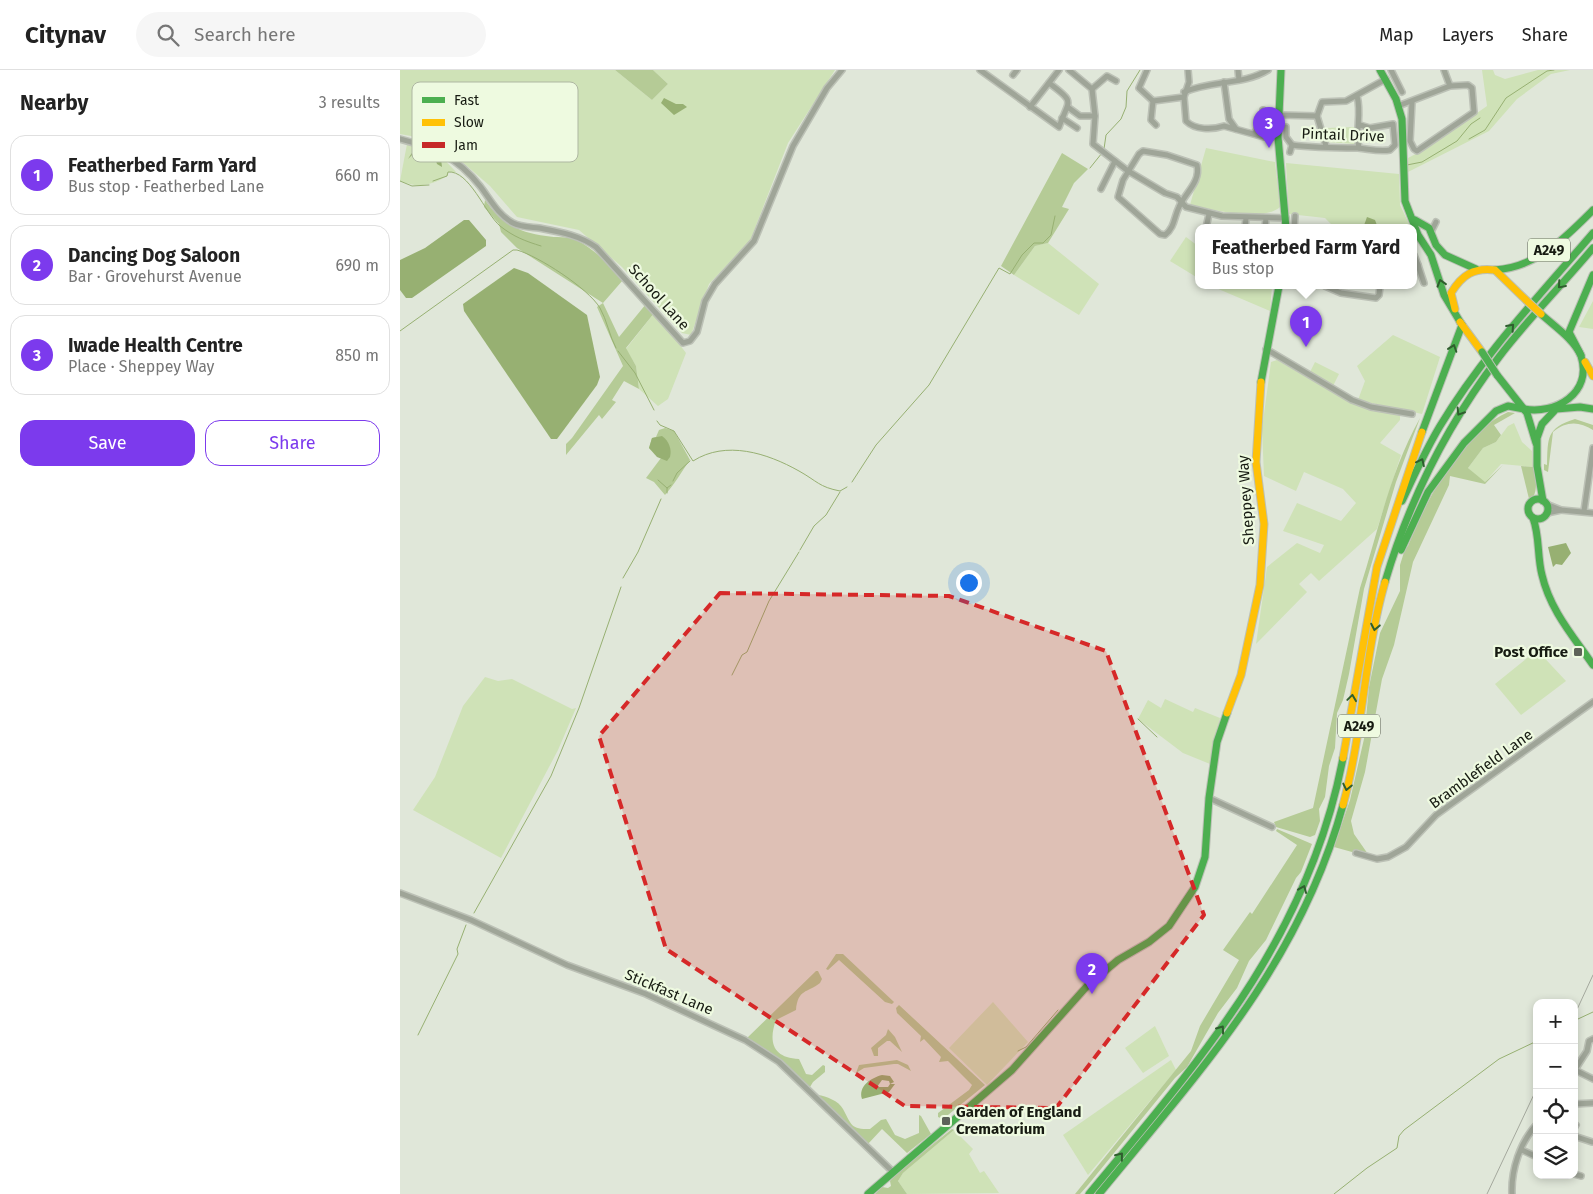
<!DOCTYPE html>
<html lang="en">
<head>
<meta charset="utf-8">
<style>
	body { margin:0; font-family:"Fira Sans",sans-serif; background:#f6f6f6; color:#222 }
	.controls { position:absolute; right:15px; bottom:15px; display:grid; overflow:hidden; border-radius:10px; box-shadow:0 2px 8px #0003 }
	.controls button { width:45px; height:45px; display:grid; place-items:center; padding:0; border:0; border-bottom:1px solid #e0e0e0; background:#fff; color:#222; font:25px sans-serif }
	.you { position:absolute; left:568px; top:512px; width:18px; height:18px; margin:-12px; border:4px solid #fff; border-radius:50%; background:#1a73e8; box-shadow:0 0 0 8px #1a73e833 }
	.badge { display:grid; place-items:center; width:32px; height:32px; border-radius:50%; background:#7c3aed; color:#fff; font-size:16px; font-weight:700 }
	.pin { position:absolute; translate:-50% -41px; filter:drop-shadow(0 1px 2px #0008) }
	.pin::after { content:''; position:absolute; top:26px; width:18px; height:15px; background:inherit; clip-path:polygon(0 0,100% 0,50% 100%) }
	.popup { position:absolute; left:795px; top:154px; width:222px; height:65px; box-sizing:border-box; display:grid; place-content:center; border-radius:10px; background:#fff; filter:drop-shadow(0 1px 4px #0005); font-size:16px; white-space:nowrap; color:#767676 }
	.popup b { font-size:19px; color:#222 }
	.popup::after { content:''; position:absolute; left:50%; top:100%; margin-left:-10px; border:10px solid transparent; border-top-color:#fff }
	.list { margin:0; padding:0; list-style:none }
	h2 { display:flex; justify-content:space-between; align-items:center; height:65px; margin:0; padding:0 20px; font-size:21px }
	h2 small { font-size:16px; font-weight:400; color:#767676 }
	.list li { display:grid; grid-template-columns:32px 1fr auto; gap:15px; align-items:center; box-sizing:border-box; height:80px; margin:0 10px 10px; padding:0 10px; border:1px solid #e0e0e0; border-radius:15px }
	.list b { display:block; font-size:19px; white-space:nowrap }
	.list p { margin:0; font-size:16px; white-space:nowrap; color:#767676 }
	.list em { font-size:16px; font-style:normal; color:#767676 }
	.actions { display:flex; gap:10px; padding:15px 20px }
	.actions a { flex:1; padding:11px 0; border:1px solid #7c3aed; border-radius:15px; text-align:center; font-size:18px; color:#7c3aed }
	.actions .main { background:#7c3aed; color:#fff }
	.icon { flex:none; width:28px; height:28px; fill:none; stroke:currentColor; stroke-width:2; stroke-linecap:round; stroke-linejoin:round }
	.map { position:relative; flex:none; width:1193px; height:1124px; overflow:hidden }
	header { display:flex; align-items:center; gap:30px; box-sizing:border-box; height:70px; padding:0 25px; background:#fff; border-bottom:1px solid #e0e0e0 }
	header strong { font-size:24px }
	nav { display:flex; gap:28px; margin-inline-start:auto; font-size:18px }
	.search { width:350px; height:45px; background:#f6f6f6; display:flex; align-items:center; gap:12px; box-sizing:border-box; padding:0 18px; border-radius:28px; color:#767676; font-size:19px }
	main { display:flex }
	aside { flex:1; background:#fff }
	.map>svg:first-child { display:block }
	.green { fill:#cfe2b7 }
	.forest { fill:#b5cb96 }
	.water { fill:#97b072 }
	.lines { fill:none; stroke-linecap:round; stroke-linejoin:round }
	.stream { stroke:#97b072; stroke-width:1 }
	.street-casing { stroke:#bcc1b6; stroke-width:8 }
	.fast-casing { stroke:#bcc1b6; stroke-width:9 }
	.slow-casing { stroke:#bcc1b6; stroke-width:9 }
	.street { stroke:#9fa598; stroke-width:5 }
	.fast { stroke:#4caf50; stroke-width:7 }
	.slow { stroke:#ffc107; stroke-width:7 }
	.rail { stroke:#a4a89d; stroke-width:1 }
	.fast-bridge-casing { stroke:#bcc1b6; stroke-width:9; stroke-linecap:butt }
	.slow-bridge-casing { stroke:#bcc1b6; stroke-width:9; stroke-linecap:butt }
	.fast-bridge { stroke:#4caf50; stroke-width:7 }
	.slow-bridge { stroke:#ffc107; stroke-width:7 }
	.oneway { stroke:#2f5e2e }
	.marked { fill:#d62828; fill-opacity:0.2; stroke:#d62828; stroke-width:4; stroke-dasharray:10 6; stroke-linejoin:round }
	.poi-dot { fill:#5d6258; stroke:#eefae0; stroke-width:2 }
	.labels { text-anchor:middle; stroke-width:4.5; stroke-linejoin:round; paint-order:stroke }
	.shield { fill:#eefae0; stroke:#585e50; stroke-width:1 }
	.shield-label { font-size:14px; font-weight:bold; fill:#171b12 }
	.street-label { font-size:15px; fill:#171b12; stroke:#eefae0 }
	.poi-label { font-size:15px; font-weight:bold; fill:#171b12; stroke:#eefae0; text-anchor:end }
	.key { fill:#eefae0; stroke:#aeb7a2; stroke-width:1 }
	.key-label { font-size:14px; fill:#171b12 }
</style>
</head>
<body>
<header>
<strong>Citynav</strong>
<div class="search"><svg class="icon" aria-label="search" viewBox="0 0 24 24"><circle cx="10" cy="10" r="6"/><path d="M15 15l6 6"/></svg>Search here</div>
<nav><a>Map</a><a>Layers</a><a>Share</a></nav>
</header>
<main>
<aside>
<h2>Nearby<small>3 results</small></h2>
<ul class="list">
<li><span class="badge">1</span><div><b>Featherbed Farm Yard</b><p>Bus stop · Featherbed Lane</p></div><em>660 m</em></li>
<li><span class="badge">2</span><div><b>Dancing Dog Saloon</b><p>Bar · Grovehurst Avenue</p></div><em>690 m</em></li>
<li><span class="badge">3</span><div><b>Iwade Health Centre</b><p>Place · Sheppey Way</p></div><em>850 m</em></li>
</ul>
<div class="actions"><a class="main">Save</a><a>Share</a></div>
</aside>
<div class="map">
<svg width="1193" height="1124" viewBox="0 0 1193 1124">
	<rect width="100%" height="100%" fill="#e0e7d9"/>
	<g class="green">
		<path d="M 0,0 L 215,0 L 252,30 L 268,14 L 253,0 L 435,0 L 388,73 L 350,171 L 309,214 L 291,265 L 282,263 L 222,197 L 179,160 L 117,147 L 90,116 L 38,71 L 0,64 Z"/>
		<path d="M 1082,0 L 1093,0 L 1095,5 L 1105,9 L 1138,0 L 1170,0 L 1151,4 L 1117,29 L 1089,61 L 1006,103 L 1008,88 L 1027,78 L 1087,36 Z"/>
		<path d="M 954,57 L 955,74 L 927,72 L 927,58 Z"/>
		<path d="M 7,74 L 38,83 L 56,102 L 48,102 L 47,106 C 31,116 17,118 0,111 Z"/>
		<path d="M 806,78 L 875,92 L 880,137 C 862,153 812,139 790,135 Z"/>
		<path d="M 886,93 L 999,104 L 1000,135 L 1011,158 L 978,158 L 978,155 L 967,148 L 963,158 L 931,154 L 925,148 L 889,144 Z"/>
		<path d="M 786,167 L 798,176 L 798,208 L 770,191 Z"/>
		<path d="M 648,173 L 699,214 L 679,245 L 614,205 L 635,176 Z"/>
		<path d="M 812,216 L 872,216 L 870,241 L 816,218 Z"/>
		<path d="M 1193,231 L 1193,259 L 1179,257 Z"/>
		<path d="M 255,242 L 286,283 L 268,329 L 258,336 L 239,319 L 236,296 L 226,279 Z"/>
		<path d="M 993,265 L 1040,287 L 1022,344 L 958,330 L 965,311 L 957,296 Z"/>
		<path d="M 877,290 L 944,329 L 969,338 L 1000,344 L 1000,350 L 980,373 L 1001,385 L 977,459 L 919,511 L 911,503 L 899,514 L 907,522 L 856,574 L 867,497 L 897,473 L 920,483 L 924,475 L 883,461 L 897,433 L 941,451 L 956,433 L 943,419 L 904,402 L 896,421 L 864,406 L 862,359 L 871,292 Z"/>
		<path d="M 915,292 L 939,304 L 932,318 L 909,304 Z"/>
		<path d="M 1114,353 L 1122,372 L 1132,381 L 1133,397 L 1101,394 L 1085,412 L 1082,411 L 1068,398 L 1083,378 L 1096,372 L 1108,356 Z"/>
		<path d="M 1137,580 L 1166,611 L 1121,645 L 1095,614 Z"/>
		<path d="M 85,607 L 98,611 L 112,609 L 172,639 L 176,638 L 158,680 L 101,788 L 13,740 L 35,707 L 63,636 Z"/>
		<path d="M 765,629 L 793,642 L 795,638 L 820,648 L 810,694 L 783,683 L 738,649 L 748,630 L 761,638 Z"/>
		<path d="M 593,932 L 628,972 L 587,1015 L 549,978 Z"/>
		<path d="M 755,956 L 769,986 L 743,1003 L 725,978 Z"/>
		<path d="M 771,990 L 776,1000 L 688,1105 L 663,1065 Z"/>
		<path d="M 554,1060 L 573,1079 L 569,1084 L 580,1103 L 584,1101 L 599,1123 L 507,1124 L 498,1111 L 503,1103 Z"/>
	</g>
	<g class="forest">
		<path d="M 215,0 L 253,0 L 268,14 L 252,30 Z"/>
		<path d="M 662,83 L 688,99 L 674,113 L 662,137 L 669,139 L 648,173 L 635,176 L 614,205 L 601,196 Z"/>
		<path d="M 85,130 C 100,152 119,163 146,166 C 156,168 167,166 176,170 C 195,179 209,195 223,210 L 203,233 L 219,267 L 246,234 L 255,242 L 226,278 L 236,296 L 239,319 L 224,311 L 212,330 L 216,332 L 202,349 L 199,345 L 166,385 L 166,374 L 172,368 L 223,296 L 197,237 L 203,233 L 117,178 L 101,162 L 99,154 L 84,137 Z"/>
		<path d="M 1108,342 L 1115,343 L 1094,355 L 1101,365 L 1096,372 L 1083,378 L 1068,398 L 1085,412 L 1103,395 L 1085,414 L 1050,406 L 1049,415 L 1013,492 L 994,575 L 982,609 L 965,702 L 951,751 L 954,764 L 970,787 L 934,777 L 950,730 L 958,695 L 964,669 L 969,617 L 980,563 L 1000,521 L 1000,495 L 1005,479 L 1008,476 C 1028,428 1059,365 1108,342 Z"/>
		<path d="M 1020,348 L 996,412 L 964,519 L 949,604 L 943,630 L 937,643 L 935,678 L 929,696 L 925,727 L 919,739 L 920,751 L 915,765 L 910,767 L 876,757 L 874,752 L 913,738 L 960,518 C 979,459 989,404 1020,348 Z"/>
		<path d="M 1175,349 L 1193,355 L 1193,360 C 1179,351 1166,351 1153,362 L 1148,402 L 1144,400 L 1144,394 L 1147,395 C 1148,368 1146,358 1175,349 Z"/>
		<path d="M 265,358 L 274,361 L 290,390 C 281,402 275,414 265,425 L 254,412 L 246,408 L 261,388 L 249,378 L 252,368 L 256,367 L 259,360 Z"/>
		<path d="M 1121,396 L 1133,397 C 1137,409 1138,422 1130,433 Z"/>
		<path d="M 877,759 L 912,774 L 901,802 L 896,808 L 866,870 L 849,891 L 837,918 L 818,943 L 787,997 L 775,1008 L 688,1115 L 680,1124 L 675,1124 L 791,981 L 800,956 L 839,890 L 823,880 L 850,842 L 852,844 L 897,775 L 876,761 Z"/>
		<path d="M 436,884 L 443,884 L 494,932 L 492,934 L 485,932 L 439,890 L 428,900 L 426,899 Z"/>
		<path d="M 416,901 L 418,901 L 422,909 L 420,913 C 407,923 398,919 396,940 L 376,950 C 368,972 373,988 399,989 L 406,1004 L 412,1005 L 423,995 L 425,996 L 425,1002 L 413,1012 L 410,1017 L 418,1025 C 426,1026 439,1031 443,1039 C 451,1053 450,1060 470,1059 L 481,1050 L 486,1049 L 495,1065 L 505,1069 L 519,1063 L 519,1045 L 521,1046 L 531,1064 L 507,1083 L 482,1059 L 467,1075 L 354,973 L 346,969 Z"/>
		<path d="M 499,935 L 585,1015 L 543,1049 L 538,1047 L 538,1043 L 569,1020 L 572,1015 L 548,991 L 539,992 L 541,987 L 524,969 L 520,972 L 521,966 L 497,943 L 496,938 Z"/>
		<path d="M 488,959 L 495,967 L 502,982 L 490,971 L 487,971 L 478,978 L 478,986 L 474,986 L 471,978 L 486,965 Z"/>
		<path d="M 497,990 L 508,995 L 511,1001 L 498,994 L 494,994 L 464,998 L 456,1003 L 459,995 Z"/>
		<path d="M 552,1059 L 554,1060 L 503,1103 L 498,1111 L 507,1124 L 475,1124 L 482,1117 L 488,1118 L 491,1116 L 490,1111 L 497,1103 Z"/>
	</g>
	<g class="water">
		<path d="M 264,28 L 276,34 L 283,34 L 287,37 L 274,45 L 261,33 Z"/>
		<path d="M 15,78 L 35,83 L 41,89 L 42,97 L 37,94 L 34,85 L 15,82 L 8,89 Z"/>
		<path d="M 967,147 L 975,150 L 978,158 L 963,158 Z"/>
		<path d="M 64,150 L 69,150 L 86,170 L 86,176 L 12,228 L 6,228 L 0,220 L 0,190 L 25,178 Z"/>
		<path d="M 114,198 L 128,203 L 187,245 L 200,307 L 197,315 L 157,369 L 151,369 L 64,241 L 63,234 Z"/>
		<path d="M 262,366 C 269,371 272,379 270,387 L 267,391 L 257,387 L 249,378 L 252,368 Z"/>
		<path d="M 1166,473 L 1171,483 L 1162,495 L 1156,494 L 1153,497 L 1148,477 Z"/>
		<path d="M 482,1005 L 490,1006 L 494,1012 L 490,1014 L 489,1011 L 482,1010 L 477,1017 L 488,1017 L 490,1014 L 495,1014 L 489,1022 L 462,1029 C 458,1016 471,1008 482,1005 Z"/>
	</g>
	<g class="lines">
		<g class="stream">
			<path d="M 1069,69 L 1085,60 L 1106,28 L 1147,1 L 1154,0"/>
			<path d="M 704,79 L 706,65 L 721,49 L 726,37 L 727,21 L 740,0"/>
			<path d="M 1007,95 L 1022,92 L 1057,71 L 1071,54 L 1080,48"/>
			<path d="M 690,98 L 702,83"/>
			<path d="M 0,111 L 12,116 L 29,115"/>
			<path d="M 33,111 L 47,106 L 48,102 C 69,100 85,143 100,156 C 114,167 125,171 141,176"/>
			<path d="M 0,261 L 113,180 L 117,180 C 138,186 188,218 200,238 C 207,250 209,265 216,278"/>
			<path d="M 218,281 L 235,303 L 254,340"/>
			<path d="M 257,351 L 260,355 L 274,361 L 293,391 C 326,370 367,383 399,401 C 417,411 419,417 440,421 L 447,417"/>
			<path d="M 258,410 L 267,418"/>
			<path d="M 273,411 L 277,403 L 290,391"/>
			<path d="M 452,412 L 476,375 L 529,315 L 599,198 L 610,204 L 622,185 L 634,173 L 643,173 L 651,165 L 655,146"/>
			<path d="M 267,423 L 267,418 L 271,415"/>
			<path d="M 400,480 L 414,456 L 426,445 L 440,422"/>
			<path d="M 223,508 L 238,482 L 261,429"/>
			<path d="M 332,605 L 342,585 L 347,582 L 369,531 L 399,482"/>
			<path d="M 738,649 L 757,667"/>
			<path d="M 74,843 L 151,706 L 179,638 L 221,517"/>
			<path d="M 1178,949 L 1193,942"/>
			<path d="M 18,965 L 58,884 L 57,879 L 66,855"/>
			<path d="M 618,981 L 626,977 L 658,940"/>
			<path d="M 934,1124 L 967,1098 L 997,1078 L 999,1066 L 1004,1060 L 1099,989 L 1137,971"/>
		</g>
		<g class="street-casing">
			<g id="street">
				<path d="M 580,0 L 659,57 C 669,29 676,33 649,13"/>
				<path d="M 669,0 L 692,19 L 695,46 L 693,74 L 728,101 L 765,123 L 777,127 L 786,137 L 822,146 L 886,148"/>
				<path d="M 747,0 L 739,18 L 753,31 L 784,27 L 789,12 L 788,0"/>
				<path d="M 838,0 L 839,10"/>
				<path d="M 991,0 L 1002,22"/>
				<path d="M 613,5 L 617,0"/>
				<path d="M 824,12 L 829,49 L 836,59"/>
				<path d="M 692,19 L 707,6 L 716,11"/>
				<path d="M 784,22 C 812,10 844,15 868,0"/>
				<path d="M 957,26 C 962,44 955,60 959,78"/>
				<path d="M 784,27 L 786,51 C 795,60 812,60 824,56 L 864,67 L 878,67"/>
				<path d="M 753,31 L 751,50 L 756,55"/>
				<path d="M 1012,32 L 1010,71 L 1014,79 L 1017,81 L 1074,42 L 1072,18 L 1068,15 L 1050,16"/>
				<path d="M 998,36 L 1050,16 L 1044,0"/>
				<path d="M 630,37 L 659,0"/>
				<path d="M 669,38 L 680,46 L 695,46"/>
				<path d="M 880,45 L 917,46"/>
				<path d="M 662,48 L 677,58"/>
				<path d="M 886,57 L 886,67 L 892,75 L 890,82"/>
				<path d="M 855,63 L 864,44 L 863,40"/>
				<path d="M 0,69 C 35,78 57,87 80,116 C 90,129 98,145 113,153 C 120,157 131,157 139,158 C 160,162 179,165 196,177 L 283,273 L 290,271 L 297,262 L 305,231 L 315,214 L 354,171 L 393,76 L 427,18 L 442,0"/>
				<path d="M 892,75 C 914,78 936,78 958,78 C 969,79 979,82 990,80 L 995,75 L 993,54 L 970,58 L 960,55"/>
				<path d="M 926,76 L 917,46 L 922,32 L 946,31 L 986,9"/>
				<path d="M 743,81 L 767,85 L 797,95 C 801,112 785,123 779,137 C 774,147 775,157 765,165 L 760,164 L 718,127 L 723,110 L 739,84 Z"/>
				<path d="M 701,119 L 715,91"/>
				<path d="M 806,158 L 809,144"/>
				<path d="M 845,158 L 846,148"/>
				<path d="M 865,158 L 866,148"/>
				<path d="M 894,158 L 895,146"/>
				<path d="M 929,158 L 949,158"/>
				<path d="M 1031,162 L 1036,152"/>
				<path d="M 1014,185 L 1018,195"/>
				<path d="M 1014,197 L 1018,195 L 1024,213"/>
				<path d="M 925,216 L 941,223 L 976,228 L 979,225 L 980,216"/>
				<path d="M 866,279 L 952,330 L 971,337 L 1012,344"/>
				<path d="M 1146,434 L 1161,440 L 1193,443"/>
				<path d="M 1184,441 L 1193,378"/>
				<path d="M 1147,443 L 1161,440"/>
				<path d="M 809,728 L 872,757"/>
				<path d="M 956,783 L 977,789 L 988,787 L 1006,777 L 1036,745 L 1193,632"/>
				<path d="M 0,823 L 71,850 L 167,895 L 246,924 L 345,970 L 379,992 L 493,1102"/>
				<path d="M 1175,1000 L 1193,1009"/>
				<path d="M 1174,1001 L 1187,981 L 1189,971 L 1193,969"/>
				<path d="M 1174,1034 L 1193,1033"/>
				<path d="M 1174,1058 L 1176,1055"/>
				<path d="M 1174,1064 L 1177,1067 L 1192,1072"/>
				<path d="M 1122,1080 L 1137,1087"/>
				<path d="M 1174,1104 L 1181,1106"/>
				<path d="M 1112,1124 C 1111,1100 1120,1072 1137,1054"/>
			</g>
		</g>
		<g class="fast-casing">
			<g id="fast">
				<path d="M 881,0 L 878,67 L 886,158"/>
				<path d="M 980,0 L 996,29 L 1002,49 L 1005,131 L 1018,165 L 1031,185 L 1044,225 L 1062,255"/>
				<path d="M 1015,150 L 1029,158 L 1036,175 L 1045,185 L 1076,199"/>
				<path d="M 1095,200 C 1137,197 1164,169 1193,140"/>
				<path d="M 1181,285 L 1169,262 L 1193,205"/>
				<path d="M 1097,305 L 1127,343 L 1136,373"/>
				<path d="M 861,312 L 879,216"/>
				<path d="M 1124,339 C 1155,345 1193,323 1181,286 C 1174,269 1154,256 1141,244"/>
				<path d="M 1022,362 L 1062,255"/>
				<circle cx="1138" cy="439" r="10"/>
				<path d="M 1002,431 C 1014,406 1025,381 1040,356 C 1082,286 1140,225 1193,163"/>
				<path d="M 1143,431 L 1137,396 L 1137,368 L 1142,354 L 1156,339 L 1180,337 L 1193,339"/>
				<path d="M 1133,448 C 1140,467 1137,486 1142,505 C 1150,540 1173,566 1193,595"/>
				<path d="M 1001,480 L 1028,422 L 1064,373 L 1096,341 L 1108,336 L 1124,339"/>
				<path d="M 985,512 C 1009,431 1047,355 1099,287 C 1128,249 1162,215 1193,178"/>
				<path d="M 468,1124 L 612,1000 L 688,915 L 718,890 L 749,872 L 769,856 L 795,817 L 805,787 L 809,728 L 817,672 L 827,643"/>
				<path d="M 689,1124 C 801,989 909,867 943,688"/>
				<path d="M 699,1124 C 800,1001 900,893 943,735"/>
			</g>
		</g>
		<g class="slow-casing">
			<g id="slow">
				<path d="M 1055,239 L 1051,223 C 1062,205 1074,197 1095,200 L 1126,230"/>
				<path d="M 1060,252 L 1082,282"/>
				<path d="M 1185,292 L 1193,306"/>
				<path d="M 827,643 L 841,605 L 860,515 L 864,454 L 856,392 L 861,312"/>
				<path d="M 943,688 L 977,497 L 1022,362"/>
				<path d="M 943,735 C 963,662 964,585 985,512"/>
			</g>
		</g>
		<use href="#street" class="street"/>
		<use href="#fast" class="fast"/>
		<use href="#slow" class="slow"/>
		<g class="rail">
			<path d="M 1174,946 L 1193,905"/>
			<path d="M 1087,1124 L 1137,1018"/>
		</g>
		<g class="fast-bridge-casing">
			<path id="fast-bridge" d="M 1082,282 L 1097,305"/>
		</g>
		<g class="slow-bridge-casing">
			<path id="slow-bridge" d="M 1126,230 L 1141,244"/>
		</g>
		<use href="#fast-bridge" class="fast-bridge"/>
		<use href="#slow-bridge" class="slow-bridge"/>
	</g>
	<defs><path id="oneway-chevron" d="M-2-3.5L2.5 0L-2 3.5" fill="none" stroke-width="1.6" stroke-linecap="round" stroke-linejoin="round" transform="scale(1.25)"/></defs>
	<g class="oneway">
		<use href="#oneway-chevron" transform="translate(1041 213) rotate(-107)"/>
		<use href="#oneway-chevron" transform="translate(1161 215) rotate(131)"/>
		<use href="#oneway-chevron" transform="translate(1111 257) rotate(-48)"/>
		<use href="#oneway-chevron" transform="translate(1053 278) rotate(-71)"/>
		<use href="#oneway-chevron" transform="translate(1060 342) rotate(122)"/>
		<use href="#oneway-chevron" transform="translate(1021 392) rotate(-64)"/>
		<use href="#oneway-chevron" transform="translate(975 557) rotate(101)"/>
		<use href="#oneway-chevron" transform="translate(952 628) rotate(-82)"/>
		<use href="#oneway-chevron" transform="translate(947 717) rotate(102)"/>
		<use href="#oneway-chevron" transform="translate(903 819) rotate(-67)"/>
		<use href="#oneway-chevron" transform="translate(821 959) rotate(-54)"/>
		<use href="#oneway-chevron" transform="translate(720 1086) rotate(-51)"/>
	</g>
	<path class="marked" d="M 320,523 L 549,526 L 706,581 L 804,845 L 656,1038 L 505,1036 L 266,879 L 199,666 Z"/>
	<g class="poi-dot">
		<rect x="1173" y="577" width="10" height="10" rx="2.5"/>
		<rect x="541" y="1046" width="10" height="10" rx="2.5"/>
	</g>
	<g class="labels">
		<g class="shield">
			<rect x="1128" y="168.5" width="42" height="23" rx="4"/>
			<rect x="938" y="644.5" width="42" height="23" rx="4"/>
		</g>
		<g class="shield-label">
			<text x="1149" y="185">A249</text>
			<text x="959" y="661">A249</text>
		</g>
		<g class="street-label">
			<text transform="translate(943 65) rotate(2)" y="5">Pintail Drive</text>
			<text transform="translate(259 227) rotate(48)" y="5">School Lane</text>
			<text transform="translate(846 430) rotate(-94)" y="5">Sheppey Way</text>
			<text transform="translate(1081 699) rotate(-36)" y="5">Bramblefield Lane</text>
			<text transform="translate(269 922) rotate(23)" y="5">Stickfast Lane</text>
		</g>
		<g class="poi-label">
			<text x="1168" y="587">Post Office</text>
			<text x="556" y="1047" text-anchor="start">Garden of England<tspan x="556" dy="17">Crematorium</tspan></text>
		</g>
	</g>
	<rect x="12" y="12" width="166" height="80" rx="8" class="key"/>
	<rect x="22" y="27" width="23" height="6" fill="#4caf50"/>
	<rect x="22" y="49" width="23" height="7" fill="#ffc107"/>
	<rect x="22" y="72" width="23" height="6" fill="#c62828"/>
	<g class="key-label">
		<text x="54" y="35">Fast</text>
		<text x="54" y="57">Slow</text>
		<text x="54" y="80">Jam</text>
	</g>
</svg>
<div class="controls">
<button>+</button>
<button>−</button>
<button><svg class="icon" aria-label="locate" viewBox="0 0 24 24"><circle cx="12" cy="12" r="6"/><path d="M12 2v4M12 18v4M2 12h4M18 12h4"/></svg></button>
<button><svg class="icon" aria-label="layers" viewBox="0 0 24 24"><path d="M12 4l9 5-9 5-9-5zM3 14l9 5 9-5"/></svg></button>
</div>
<div class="you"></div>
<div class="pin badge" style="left:906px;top:277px">1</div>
<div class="popup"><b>Featherbed Farm Yard</b>Bus stop</div>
<div class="pin badge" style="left:692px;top:924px">2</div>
<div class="pin badge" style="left:869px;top:78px">3</div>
</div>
</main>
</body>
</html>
